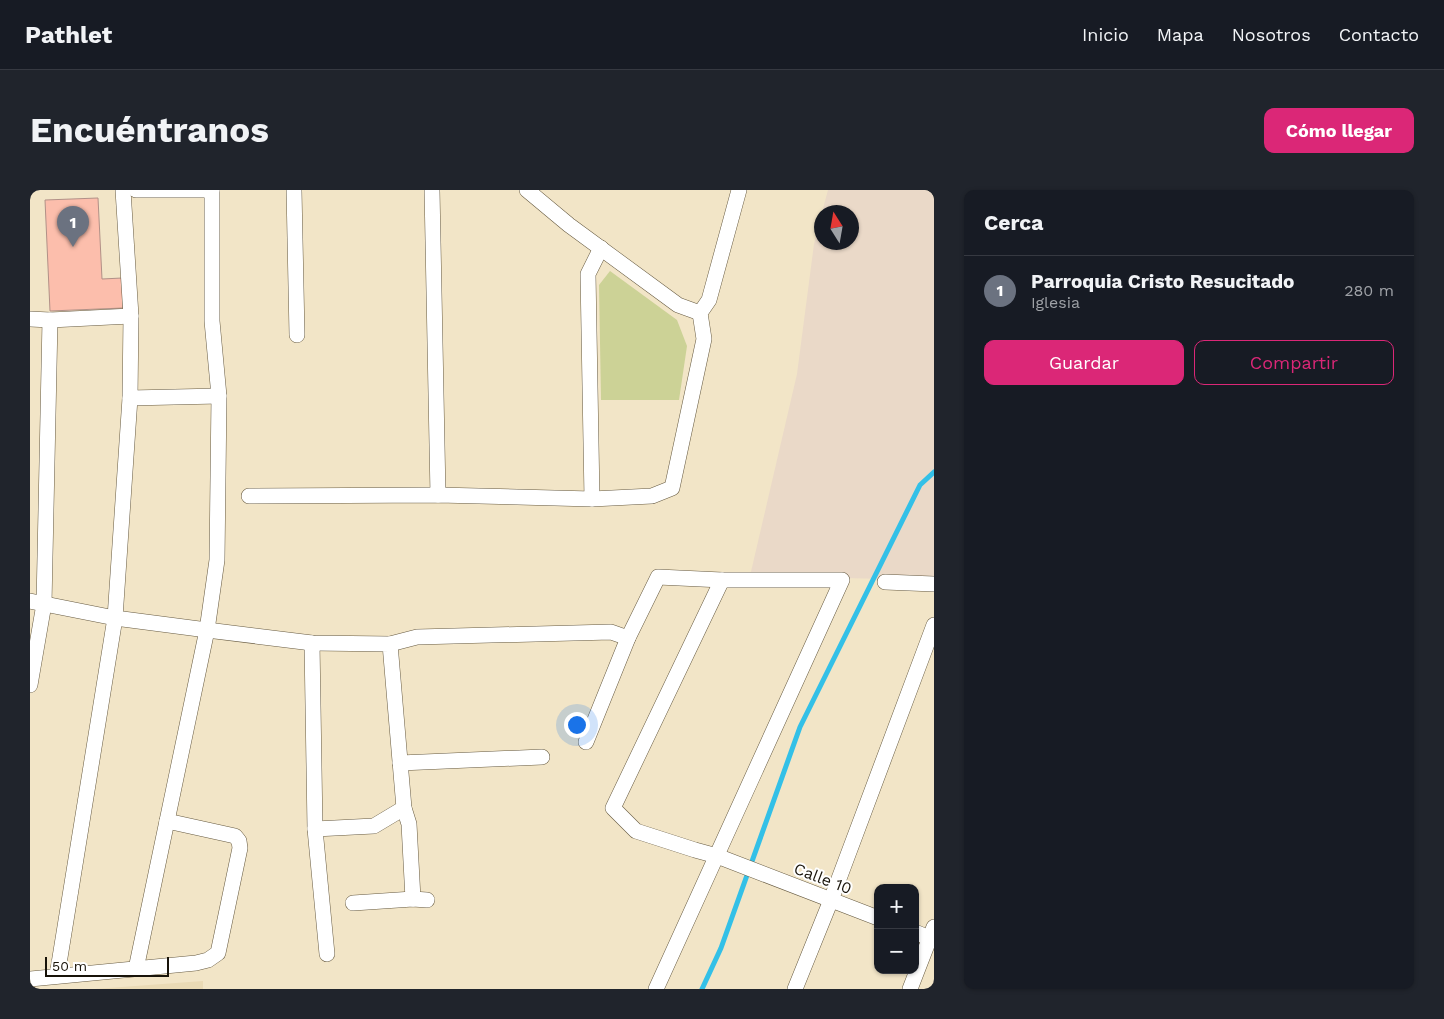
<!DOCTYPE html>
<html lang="es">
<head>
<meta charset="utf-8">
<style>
	body { margin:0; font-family:"Work Sans",sans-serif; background:#20242c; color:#f1f3f6 }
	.controls { position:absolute; right:15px; bottom:15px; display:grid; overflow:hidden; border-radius:10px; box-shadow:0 1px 4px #0004 }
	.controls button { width:45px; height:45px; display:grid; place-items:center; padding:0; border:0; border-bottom:1px solid #363941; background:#171b24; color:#f1f3f6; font:25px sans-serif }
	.compass { position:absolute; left:784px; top:15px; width:45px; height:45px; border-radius:50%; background:#171b24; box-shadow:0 1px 4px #0004; rotate:349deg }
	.scale { position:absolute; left:15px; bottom:12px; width:124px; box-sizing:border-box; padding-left:5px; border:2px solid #181309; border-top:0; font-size:14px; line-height:18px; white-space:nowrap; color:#181309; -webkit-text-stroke:4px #fff; paint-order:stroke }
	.you { position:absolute; left:546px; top:534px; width:18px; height:18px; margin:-12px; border:4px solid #fff; border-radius:50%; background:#1a73e8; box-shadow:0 0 0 8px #1a73e833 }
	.badge { display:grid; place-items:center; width:32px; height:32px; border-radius:50%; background:#db2777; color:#fff; font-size:16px; font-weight:700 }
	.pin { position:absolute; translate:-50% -41px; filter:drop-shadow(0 1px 2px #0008) }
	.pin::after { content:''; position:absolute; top:26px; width:18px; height:15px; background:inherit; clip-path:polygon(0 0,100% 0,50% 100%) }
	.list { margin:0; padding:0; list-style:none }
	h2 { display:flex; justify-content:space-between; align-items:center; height:65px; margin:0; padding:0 20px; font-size:21px }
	h2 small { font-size:16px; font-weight:400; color:#9ea1a6 }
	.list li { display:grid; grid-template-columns:32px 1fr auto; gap:15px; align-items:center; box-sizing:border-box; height:70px; padding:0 20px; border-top:1px solid #363941 }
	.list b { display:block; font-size:19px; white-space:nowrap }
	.list p { margin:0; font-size:16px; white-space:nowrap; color:#9ea1a6 }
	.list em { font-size:16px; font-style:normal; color:#9ea1a6 }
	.actions { display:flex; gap:10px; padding:15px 20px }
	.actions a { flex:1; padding:11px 0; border:1px solid #db2777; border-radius:10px; text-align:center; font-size:18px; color:#db2777 }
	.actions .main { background:#db2777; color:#fff }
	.map { position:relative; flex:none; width:904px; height:799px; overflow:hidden; border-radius:10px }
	header { display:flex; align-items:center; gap:30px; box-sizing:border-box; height:70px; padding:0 25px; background:#171b24; border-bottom:1px solid #363941 }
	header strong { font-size:24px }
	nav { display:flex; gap:28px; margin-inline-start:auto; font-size:18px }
	.intro { display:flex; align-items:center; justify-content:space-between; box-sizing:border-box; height:120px; padding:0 30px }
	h1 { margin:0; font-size:35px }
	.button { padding:12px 22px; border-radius:10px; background:#db2777; color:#fff; font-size:18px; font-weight:700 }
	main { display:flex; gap:30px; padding:0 30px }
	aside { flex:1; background:#171b24; border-radius:10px; box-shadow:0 1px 4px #0004 }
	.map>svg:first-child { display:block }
	.built { fill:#eadab5 }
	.education { fill:#ead9c8 }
	.green { fill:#ccd296 }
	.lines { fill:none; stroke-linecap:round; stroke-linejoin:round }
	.stream { stroke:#33c0e7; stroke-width:5 }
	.building { fill:#fcbeac; stroke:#b19087 }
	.minor-casing { stroke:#675b42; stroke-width:16 }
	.minor { stroke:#fff; stroke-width:15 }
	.labels { text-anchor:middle; stroke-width:4; stroke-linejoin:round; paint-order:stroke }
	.street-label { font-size:16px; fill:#181309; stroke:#fff }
</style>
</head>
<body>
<header>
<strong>Pathlet</strong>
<nav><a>Inicio</a><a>Mapa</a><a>Nosotros</a><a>Contacto</a></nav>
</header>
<div class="intro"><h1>Encuéntranos</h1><a class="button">Cómo llegar</a></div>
<main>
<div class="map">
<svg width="904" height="799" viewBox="0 0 904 799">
	<rect width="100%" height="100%" fill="#f2e5c7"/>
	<path class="built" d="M 173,791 L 173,799 L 65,799 Z"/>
	<path class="education" d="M 798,0 L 904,0 L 904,390 L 720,386 L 767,184 L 784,54 L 791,26 L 792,52 L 822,52 L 822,22 L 792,22 Z"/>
	<path class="green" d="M 580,81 L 647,130 L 657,156 L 649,210 L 571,210 L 569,95 Z"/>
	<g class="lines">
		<path class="stream" d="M 672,799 L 691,758 L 770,537 L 890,295 L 904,282"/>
	</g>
	<path class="building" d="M 68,8 L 72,89 L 92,88 L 93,118 L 20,121 L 15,10 Z"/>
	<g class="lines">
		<g class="minor-casing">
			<g id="minor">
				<path d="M 106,0 L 182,0"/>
				<path d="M 264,0 L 267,145"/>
				<path d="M 402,0 L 408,305"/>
				<path d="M 497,0 L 539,35 L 648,115 L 670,123"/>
				<path d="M 0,129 L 20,130 L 101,126"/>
				<path d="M 100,208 L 189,206"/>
				<path d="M 219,306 L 408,305 L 562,309 L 622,306 L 642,298 L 674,149 L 670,123 L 679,110 L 709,0"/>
				<path d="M 562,309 L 558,84 L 571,58"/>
				<path d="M 692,390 L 583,618 L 606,641 L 665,660 L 687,666 L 848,728"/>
				<path d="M 855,392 L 904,394"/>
				<path d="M 0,411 L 85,428 L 177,440 L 282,453 L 360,454 L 374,618 L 379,634 L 383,709"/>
				<path d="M 282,453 L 285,639 L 297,764"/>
				<path d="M 360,454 L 387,447 L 581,442 L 598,448"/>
				<path d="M 0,495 L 14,414 L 20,130"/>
				<path d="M 556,552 L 598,448 L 628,387 L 692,390 L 812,390 L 626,799"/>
				<path d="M 370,573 L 512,567"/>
				<path d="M 285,639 L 344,636 L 374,618"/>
				<path d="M 323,713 L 383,709 L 397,710"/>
				<path d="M 885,742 L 904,750"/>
				<path d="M 106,779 L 177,440 L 187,370 L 189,206 L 182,131 L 182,0"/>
				<path d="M 27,786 L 85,428 L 100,208 L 101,126 L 93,0"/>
				<path d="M 0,789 L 166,773 L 178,770 L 188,763 L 210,658 L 209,651 L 205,646 L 137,631"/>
				<path d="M 765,799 L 801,710 L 904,435"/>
				<path d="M 880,799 L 904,737"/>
			</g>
		</g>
		<use href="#minor" class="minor"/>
	</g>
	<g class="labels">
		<g class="street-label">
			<text transform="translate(793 688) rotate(21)" y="6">Calle 10</text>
		</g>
	</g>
</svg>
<div class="controls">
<button>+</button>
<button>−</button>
</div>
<svg class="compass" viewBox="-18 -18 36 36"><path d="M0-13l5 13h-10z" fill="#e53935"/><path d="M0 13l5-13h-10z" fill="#9ea1a6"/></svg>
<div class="scale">50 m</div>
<div class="you"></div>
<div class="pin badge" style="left:43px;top:57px;background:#6b7280">1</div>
</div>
<aside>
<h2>Cerca<small></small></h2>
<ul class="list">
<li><span class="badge" style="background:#6b7280">1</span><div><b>Parroquia Cristo Resucitado</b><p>Iglesia</p></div><em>280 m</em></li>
</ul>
<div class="actions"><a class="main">Guardar</a><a>Compartir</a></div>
</aside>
</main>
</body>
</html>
